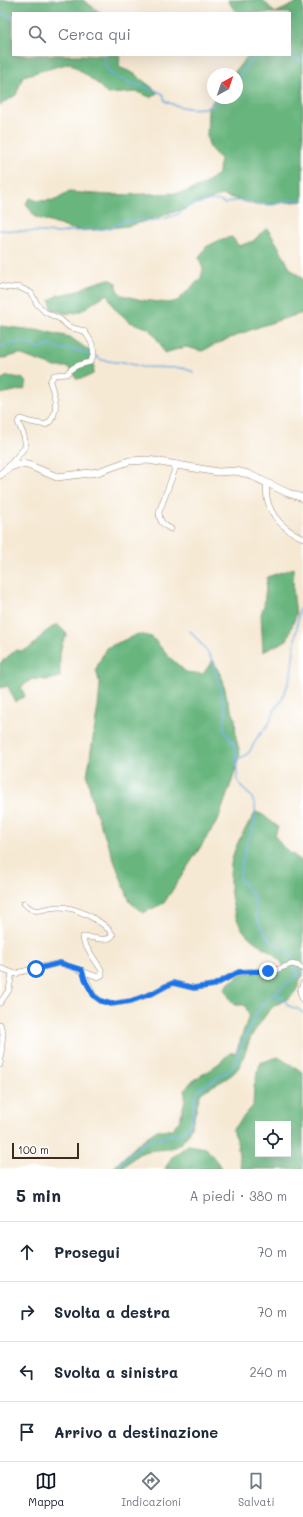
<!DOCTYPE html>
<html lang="it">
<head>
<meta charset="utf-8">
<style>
	body { margin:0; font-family:Mali,sans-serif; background:#f2f2f3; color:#1f2937 }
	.controls { position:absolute; right:12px; bottom:12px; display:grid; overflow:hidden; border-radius:0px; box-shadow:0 4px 16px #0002 }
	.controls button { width:36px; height:36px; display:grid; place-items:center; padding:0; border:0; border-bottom:1px solid #e0e1e3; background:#fff; color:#1f2937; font:20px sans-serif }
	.compass { position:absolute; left:207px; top:68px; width:36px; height:36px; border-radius:50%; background:#fff; box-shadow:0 4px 16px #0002; rotate:40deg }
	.scale { position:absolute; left:12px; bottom:10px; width:67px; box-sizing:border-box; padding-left:4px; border:2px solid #3b2a1e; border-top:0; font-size:11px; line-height:14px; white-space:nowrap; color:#3b2a1e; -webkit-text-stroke:3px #fff; paint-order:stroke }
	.stop { position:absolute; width:12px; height:12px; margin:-9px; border:3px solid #1a73e8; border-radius:50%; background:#fff }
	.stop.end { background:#1a73e8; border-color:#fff; box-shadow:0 1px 4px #0008 }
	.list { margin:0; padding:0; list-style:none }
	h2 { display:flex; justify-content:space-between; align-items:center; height:52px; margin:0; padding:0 16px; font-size:17px }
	h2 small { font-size:13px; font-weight:400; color:#747a83 }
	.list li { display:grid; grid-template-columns:26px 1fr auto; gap:12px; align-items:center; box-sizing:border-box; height:60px; padding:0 16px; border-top:1px solid #e0e1e3 }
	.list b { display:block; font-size:15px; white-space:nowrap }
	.list em { font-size:13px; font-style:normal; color:#747a83 }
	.icon { flex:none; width:22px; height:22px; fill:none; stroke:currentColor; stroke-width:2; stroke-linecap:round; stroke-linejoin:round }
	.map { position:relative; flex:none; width:303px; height:1169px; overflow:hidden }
	.search { position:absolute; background:#fff; box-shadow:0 4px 16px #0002; left:12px; right:12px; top:12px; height:44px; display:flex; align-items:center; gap:10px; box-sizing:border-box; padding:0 14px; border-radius:0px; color:#747a83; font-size:15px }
	.sheet { height:292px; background:#fff }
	nav { display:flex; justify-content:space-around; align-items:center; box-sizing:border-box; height:56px; border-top:1px solid #e0e1e3; background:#fff; font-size:11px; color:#747a83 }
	nav a { display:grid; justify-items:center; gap:2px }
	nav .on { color:#111827 }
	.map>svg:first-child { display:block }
	.forest { fill:#68b57e; stroke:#52704e; fill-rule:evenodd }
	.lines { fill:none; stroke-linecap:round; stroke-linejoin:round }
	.stream { stroke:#70ade2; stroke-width:1.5 }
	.street-casing { stroke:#988a79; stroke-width:6 }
	.secondary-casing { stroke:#988a79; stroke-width:8 }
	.street { stroke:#fff; stroke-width:5 }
	.secondary { stroke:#fff; stroke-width:7 }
	.route { stroke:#1a73e8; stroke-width:5 }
</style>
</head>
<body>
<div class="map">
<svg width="303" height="1169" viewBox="0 0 303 1169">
	<rect width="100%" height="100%" fill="#fff"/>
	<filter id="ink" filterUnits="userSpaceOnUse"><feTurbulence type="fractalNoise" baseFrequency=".025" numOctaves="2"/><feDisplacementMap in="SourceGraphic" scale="8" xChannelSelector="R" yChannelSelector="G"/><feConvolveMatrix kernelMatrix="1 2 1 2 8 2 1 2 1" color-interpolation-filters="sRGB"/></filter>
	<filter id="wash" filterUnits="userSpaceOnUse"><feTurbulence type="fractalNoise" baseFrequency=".012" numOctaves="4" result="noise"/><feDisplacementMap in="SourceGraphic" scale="16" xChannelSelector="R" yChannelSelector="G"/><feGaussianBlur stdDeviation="0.9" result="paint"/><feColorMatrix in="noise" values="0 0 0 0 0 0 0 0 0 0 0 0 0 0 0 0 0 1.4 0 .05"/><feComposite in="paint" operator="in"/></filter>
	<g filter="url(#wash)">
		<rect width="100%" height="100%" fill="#f6e9d4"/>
		<g class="forest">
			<path d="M 0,0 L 83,0 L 101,13 L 13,13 L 13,55 L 120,55 L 119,67 L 133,73 L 158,92 L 152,98 L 138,92 L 107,94 L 98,84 L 70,63 L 23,76 L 16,95 L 0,105 Z"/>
			<path d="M 228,0 L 263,0 L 275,13 L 303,0 L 303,201 L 256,205 L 222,195 L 163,216 L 128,226 L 83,230 L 68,228 L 35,217 L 26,203 L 30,198 L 38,201 L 56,200 L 69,192 L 109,195 L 182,193 L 202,186 L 219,173 L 220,159 L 210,148 L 207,138 L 208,108 L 215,98 L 237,98 L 237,74 L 233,74 L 248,55 L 290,55 L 290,13 L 238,13 L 233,8 Z"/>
			<path d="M 267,228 L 277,244 L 290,268 L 303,279 L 303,313 C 268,323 234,335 202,351 L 186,347 L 164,353 L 161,345 L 150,329 L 130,322 L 115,309 L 107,294 C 84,306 80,321 52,309 L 50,300 L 58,295 L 75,292 L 89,285 L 109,279 L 117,283 L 117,290 L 122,295 L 142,300 L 168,303 L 177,301 L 201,278 L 203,269 L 199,258 L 206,247 L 222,239 L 232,237 L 239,246 L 253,241 Z"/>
			<path d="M 0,326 L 43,331 L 70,337 L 90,351 L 94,368 L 93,374 L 87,377 L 77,379 L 69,367 L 55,367 L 19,354 L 5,358 L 0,358 Z"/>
			<path d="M 8,376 L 22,378 L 27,383 L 24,389 L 0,394 L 0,380 Z"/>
			<path d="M 294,568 L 293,589 L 296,615 L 287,640 L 263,652 L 261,614 L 264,606 L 267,577 Z"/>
			<path d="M 57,624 L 67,634 C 58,647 60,662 60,677 L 48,680 L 32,679 L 21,687 L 25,696 L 15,702 L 8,686 L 0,688 L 0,663 L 16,650 C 29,653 36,642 44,633 C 48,630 53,627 57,624 Z"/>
			<path d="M 138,634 L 152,637 L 168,656 L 186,672 L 203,674 L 213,660 L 223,680 L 227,699 L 235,718 L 236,738 L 240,753 L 233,778 L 218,820 L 164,903 L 143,913 L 130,902 L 94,808 L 87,776 L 98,707 L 100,685 L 96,669 L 106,648 Z"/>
			<path d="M 256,812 L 263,815 L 278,827 L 275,836 L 283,847 L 303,862 L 303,976 C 299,980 299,987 295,992 C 287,1003 274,1001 265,1016 C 260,1023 254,1031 250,1039 C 246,1048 244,1059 239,1067 C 230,1080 213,1084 201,1093 C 195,1107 195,1123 186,1137 C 175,1154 158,1147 141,1153 C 134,1156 128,1164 122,1169 L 112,1169 L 140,1142 L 157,1130 L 172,1129 L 180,1120 L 185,1100 L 185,1091 L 190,1083 L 218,1064 L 230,1053 L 236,1053 L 249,1015 L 245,1005 L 234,1005 L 224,989 L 229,983 L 243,973 L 281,972 L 285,969 C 277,951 262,949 249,937 C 231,921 227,881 232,859 C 236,842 247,826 256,812 Z"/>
			<path d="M 278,1057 L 303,1072 L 303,1169 L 241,1169 L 237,1142 L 232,1130 L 253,1106 L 254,1087 L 260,1063 ZM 258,1124 L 288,1124 L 288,1154 L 258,1154 Z"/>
			<path d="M 188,1145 L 206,1148 L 218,1163 L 221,1169 L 165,1169 L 171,1158 Z"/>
		</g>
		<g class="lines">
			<g class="stream">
				<path d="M 0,13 L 13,18"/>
				<path d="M 103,55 C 104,59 104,64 106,67 C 117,84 147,85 163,94 L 165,101 C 181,109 209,114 221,98"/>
				<path d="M 286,55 L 303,61"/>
				<path d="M 237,78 L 248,64 L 259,55"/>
				<path d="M 0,230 L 60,233 L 70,231 L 97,230 L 110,228 L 125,221 L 160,220 L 176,215 L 190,206 L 211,200 L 220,201 L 225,204 C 240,196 253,205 269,205 C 280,205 292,197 303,200"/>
				<path d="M 0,346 L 22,342 L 39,348 L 51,345 L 61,349 L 76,350 L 91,355"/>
				<path d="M 95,356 L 102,360 L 115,362 L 123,362 L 142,367 L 182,368 L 194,372"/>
				<path d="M 190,631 L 207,651 L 212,660 L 226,711 L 224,724 L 224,731 L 234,744 L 237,762 L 237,778 L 241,787 L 251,796 L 255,805 L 256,818 L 250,836 L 247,842 L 239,877 L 253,896 L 256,908 L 256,917 L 268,938 L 290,954 L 293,962"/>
				<path d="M 236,759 L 245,756 L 250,751 L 257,738 L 269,724 L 276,707 L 281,702 L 285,692 L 291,675 L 299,609"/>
				<path d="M 294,966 L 297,976"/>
				<path d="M 274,994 L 282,997 L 289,1006 L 298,1009 L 303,1013"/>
				<path d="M 115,1169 L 135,1150 L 149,1140 L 181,1133 L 189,1126 L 193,1115 L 195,1098 L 199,1089 L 230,1070 L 236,1063 L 239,1049 L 258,1011 L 266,1000 L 303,971"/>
			</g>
		</g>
	</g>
	<g filter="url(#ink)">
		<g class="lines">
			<g class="street-casing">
				<g id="street">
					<path d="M 0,286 L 9,288 L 19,287 L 31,293 L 37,304 L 45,312 L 60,319 L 69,327 L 84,331 C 91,340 98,351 90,362 C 81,364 72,366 67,374 L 54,375 L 50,382 C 55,396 61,414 46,425 L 30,422 L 21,419 L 18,422 L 24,436 L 26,446 L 8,467"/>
					<path d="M 267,483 C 263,509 280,528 303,538"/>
					<path d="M 171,529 C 163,525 159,521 159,512 L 177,464"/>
					<path d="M 0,968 L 16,974 L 20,972 L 60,963 L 98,977 L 102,975 L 102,971 L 84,943 L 83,937 C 93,936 107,944 113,935 C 104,921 76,907 59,907 C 43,907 36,917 24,903"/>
					<path d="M 82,970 L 94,996 L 101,1001 L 111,1004 L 131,1001 L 153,993 L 166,986 L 173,983 L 194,988 L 214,985 L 239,972 L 276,970 L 292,964 L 299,966 L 303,969"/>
					<path d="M 303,983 L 300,992 L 303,1001"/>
					<path d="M 0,1003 L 9,990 L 12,973"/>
					<path d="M 0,1024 L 3,1033 L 0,1065"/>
				</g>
			</g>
			<g class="secondary-casing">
				<path id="secondary" d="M 0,475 L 8,468 L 19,464 L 28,465 L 57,477 L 98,472 L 129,461 L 148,460 L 218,472 L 236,471 L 248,474 L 288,493 L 303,498"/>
			</g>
			<use href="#street" class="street"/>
			<use href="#secondary" class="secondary"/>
		</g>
	</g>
	<g class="lines" filter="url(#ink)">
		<path class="route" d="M 36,969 L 60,963 L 82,970 L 86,982 L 94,996 L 101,1001 L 111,1004 L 131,1001 L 153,993 L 166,986 L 173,983 L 194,988 L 214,985 L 239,972 L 268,971"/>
	</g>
</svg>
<div class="controls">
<button><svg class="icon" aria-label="locate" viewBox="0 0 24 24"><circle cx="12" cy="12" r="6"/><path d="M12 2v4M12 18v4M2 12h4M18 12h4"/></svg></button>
</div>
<svg class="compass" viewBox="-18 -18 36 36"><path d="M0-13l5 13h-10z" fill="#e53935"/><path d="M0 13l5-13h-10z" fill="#747a83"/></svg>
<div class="scale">100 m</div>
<div class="stop" style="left:36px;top:969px"></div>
<div class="stop end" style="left:268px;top:971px"></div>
<div class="search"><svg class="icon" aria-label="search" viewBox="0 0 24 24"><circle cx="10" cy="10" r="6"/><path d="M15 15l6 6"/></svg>Cerca qui</div>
</div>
<section class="sheet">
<h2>5 min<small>A piedi · 380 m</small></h2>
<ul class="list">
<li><svg class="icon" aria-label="ahead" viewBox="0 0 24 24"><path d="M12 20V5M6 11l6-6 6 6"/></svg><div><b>Prosegui</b></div><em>70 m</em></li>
<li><svg class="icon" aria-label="right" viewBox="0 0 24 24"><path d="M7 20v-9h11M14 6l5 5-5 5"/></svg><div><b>Svolta a destra</b></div><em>70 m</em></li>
<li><svg class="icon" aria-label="left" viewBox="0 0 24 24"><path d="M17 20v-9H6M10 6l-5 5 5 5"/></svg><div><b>Svolta a sinistra</b></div><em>240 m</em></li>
<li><svg class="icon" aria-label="arrive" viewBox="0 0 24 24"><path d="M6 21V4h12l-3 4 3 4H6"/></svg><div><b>Arrivo a destinazione</b></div></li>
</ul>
</section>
<nav>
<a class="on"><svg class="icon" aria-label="map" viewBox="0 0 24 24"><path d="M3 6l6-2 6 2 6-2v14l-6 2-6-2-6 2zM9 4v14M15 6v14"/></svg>Mappa</a>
<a><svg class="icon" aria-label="directions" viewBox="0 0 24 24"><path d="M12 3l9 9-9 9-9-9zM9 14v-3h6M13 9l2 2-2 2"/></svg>Indicazioni</a>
<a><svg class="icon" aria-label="saved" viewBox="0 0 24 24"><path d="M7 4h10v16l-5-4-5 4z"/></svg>Salvati</a>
</nav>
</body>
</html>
